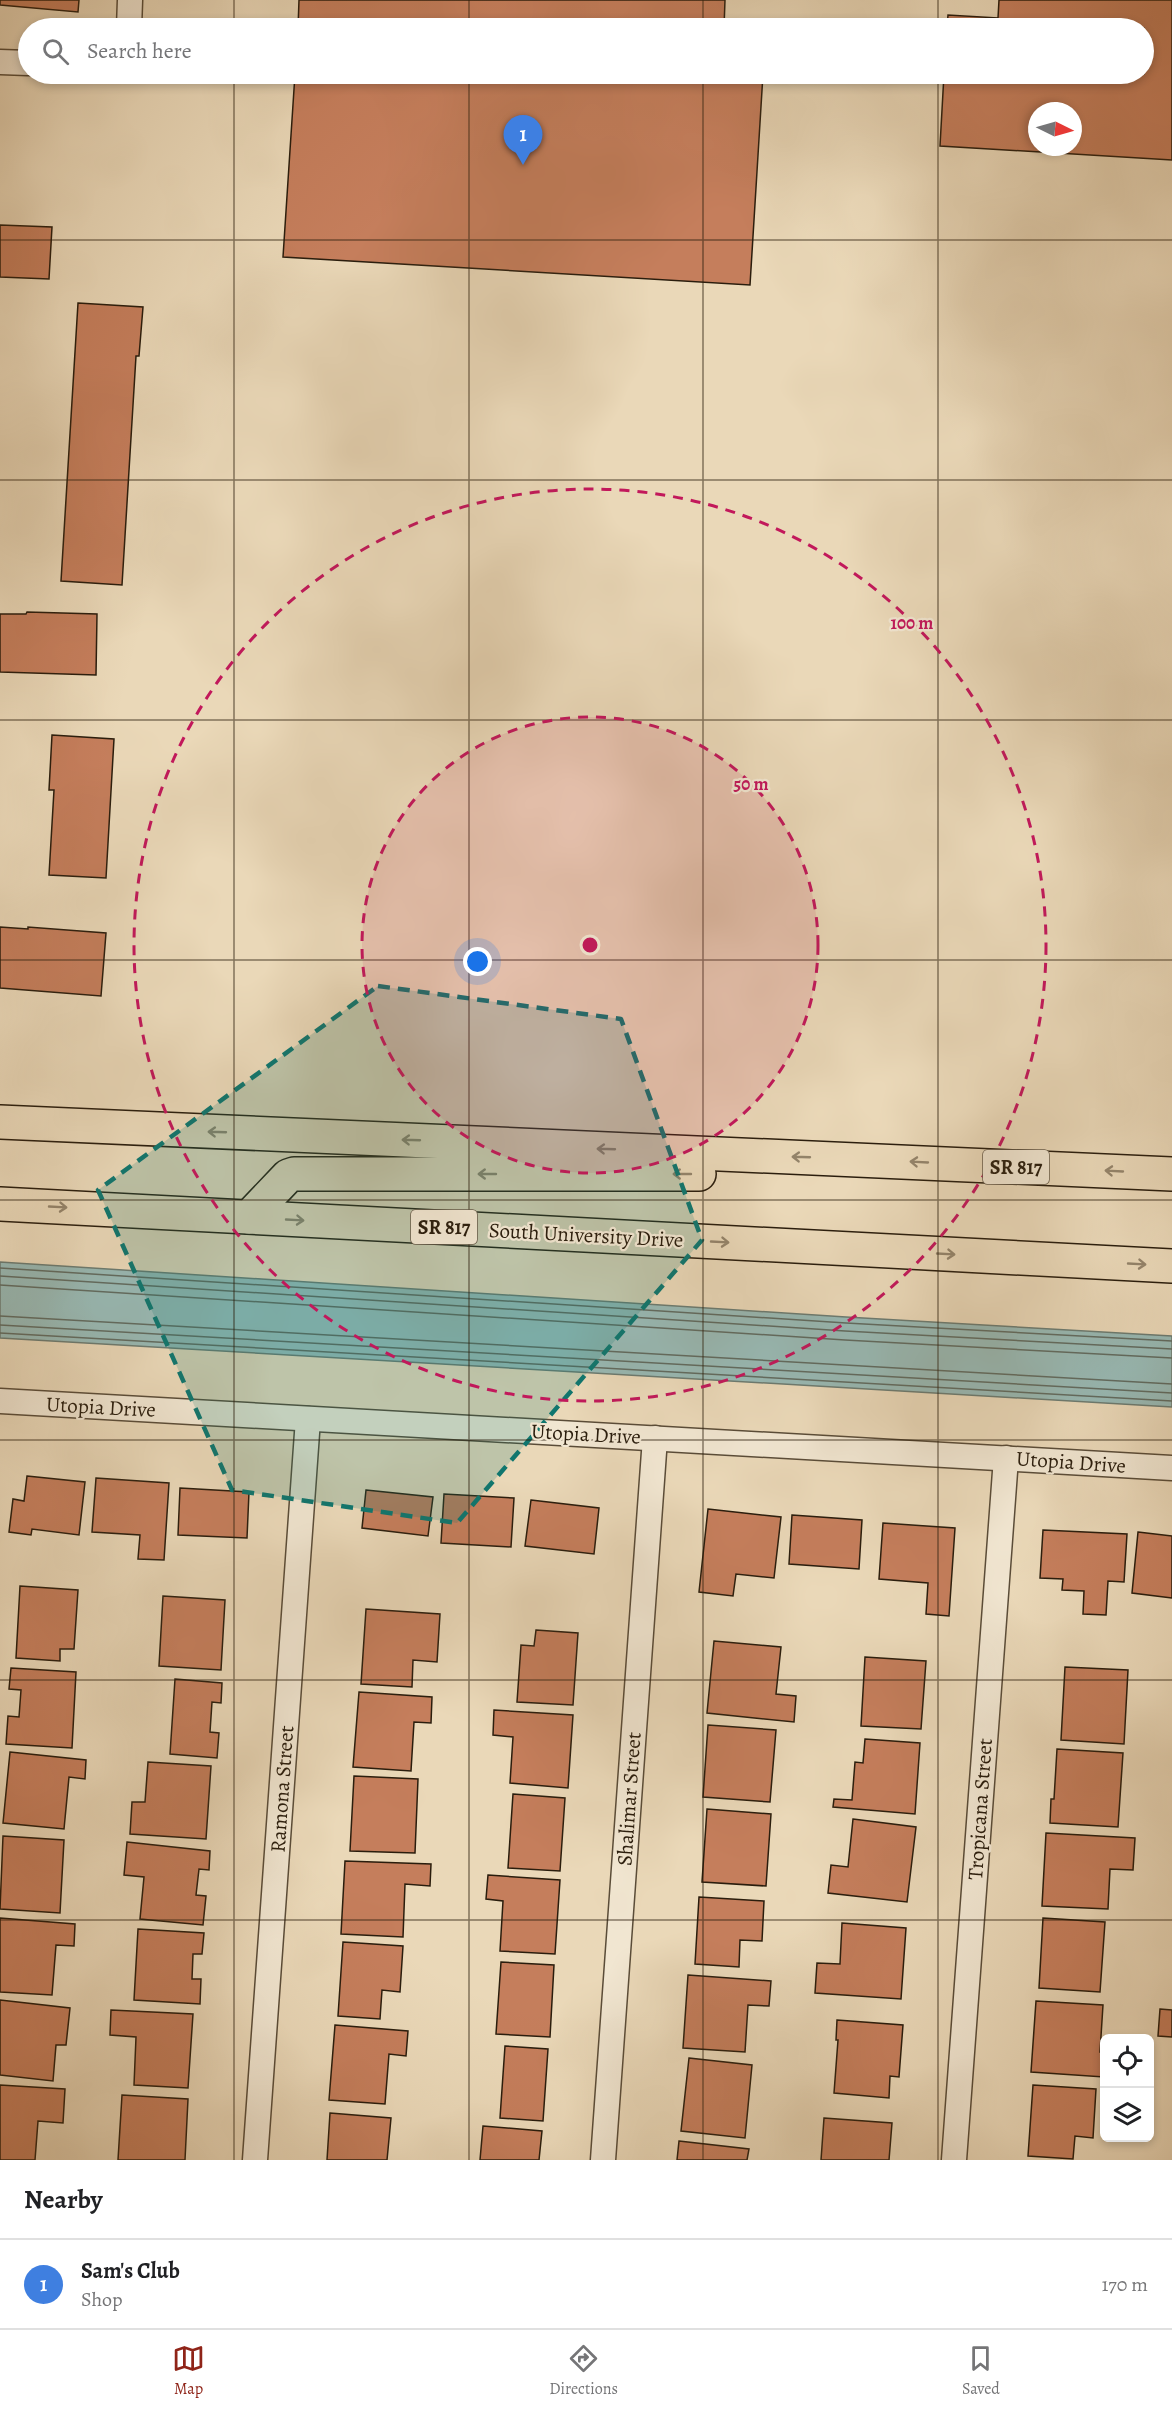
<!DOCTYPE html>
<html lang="en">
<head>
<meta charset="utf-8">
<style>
	body { margin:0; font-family:Alegreya,serif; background:#f2f2f2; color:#202124 }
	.controls { position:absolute; right:18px; bottom:18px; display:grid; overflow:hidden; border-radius:9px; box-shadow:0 3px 9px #0003 }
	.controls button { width:54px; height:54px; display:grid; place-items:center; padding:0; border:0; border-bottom:2px solid #e0e0e0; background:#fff; color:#202124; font:30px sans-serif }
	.compass { position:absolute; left:1028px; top:102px; width:54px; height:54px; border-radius:50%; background:#fff; box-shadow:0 3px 9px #0003; rotate:95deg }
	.you { position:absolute; left:478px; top:962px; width:21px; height:21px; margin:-15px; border:4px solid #fff; border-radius:50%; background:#1a73e8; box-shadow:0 0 0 9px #1a73e833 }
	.badge { display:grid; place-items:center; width:39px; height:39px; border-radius:50%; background:#8f2418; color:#fff; font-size:20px; font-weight:700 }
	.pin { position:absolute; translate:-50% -50px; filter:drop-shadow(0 2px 3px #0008) }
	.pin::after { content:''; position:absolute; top:32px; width:21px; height:18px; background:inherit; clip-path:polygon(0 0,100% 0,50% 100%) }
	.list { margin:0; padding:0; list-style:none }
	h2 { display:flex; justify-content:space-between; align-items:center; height:78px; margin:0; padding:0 24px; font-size:26px }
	h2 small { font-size:20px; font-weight:400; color:#757577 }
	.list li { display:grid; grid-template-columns:39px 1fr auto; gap:18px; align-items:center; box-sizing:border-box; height:90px; padding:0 24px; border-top:2px solid #e0e0e0 }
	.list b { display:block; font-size:22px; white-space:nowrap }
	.list p { margin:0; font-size:20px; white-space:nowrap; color:#757577 }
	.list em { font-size:20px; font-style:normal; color:#757577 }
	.icon { flex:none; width:33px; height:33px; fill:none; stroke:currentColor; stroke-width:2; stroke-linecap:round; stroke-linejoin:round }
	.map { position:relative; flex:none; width:1172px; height:2160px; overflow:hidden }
	.search { position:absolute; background:#fff; box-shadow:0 3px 9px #0003; left:18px; right:18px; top:18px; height:66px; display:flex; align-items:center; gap:15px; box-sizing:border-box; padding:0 21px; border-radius:33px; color:#757577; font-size:22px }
	.sheet { height:168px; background:#fff }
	nav { display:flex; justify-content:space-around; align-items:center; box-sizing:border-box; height:84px; border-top:2px solid #e0e0e0; background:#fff; font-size:16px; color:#757577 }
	nav a { display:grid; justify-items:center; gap:3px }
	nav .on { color:#8f2418 }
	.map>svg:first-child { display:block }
	.water { fill:#98b9b4; stroke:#6c7b71; stroke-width:1.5 }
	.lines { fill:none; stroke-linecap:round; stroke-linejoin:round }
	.shore { stroke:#616b60; stroke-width:1.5 }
	.building { fill:#c57e5c; stroke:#2a1d0d; stroke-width:1.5; fill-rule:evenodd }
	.street-casing { stroke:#5a4c38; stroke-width:27 }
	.primary-casing { stroke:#2a1d0d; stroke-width:36 }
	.street { stroke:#f1e6d1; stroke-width:24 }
	.primary { stroke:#ead8b8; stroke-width:33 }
	.oneway { stroke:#94846b }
	.marked { fill:#0f766e; fill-opacity:0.2; stroke:#0f766e; stroke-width:4.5; stroke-dasharray:12 8; stroke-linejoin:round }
	.grid { fill:none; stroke:#2a1d0d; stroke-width:1.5; stroke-opacity:0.55 }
	.ring { fill:none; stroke:#c2185b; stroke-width:3; stroke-dasharray:10 8 }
	.labels { text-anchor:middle; stroke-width:4.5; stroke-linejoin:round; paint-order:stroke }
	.shield { fill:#f1e6d1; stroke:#665948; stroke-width:1.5 }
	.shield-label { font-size:20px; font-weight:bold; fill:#2a1d0d }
	.street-label { font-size:21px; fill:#2a1d0d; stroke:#f1e6d1 }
	.centre { fill:#c2185b; stroke:#f1e6d1; stroke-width:3 }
	.ring-label { font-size:18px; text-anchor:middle; font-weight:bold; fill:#c2185b; stroke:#f1e6d1; stroke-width:4.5; stroke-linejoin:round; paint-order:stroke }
</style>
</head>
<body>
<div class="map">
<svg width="1172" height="2160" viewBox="0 0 1172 2160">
	<rect width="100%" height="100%" fill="#ead8b8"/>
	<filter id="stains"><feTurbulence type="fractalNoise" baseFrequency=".00333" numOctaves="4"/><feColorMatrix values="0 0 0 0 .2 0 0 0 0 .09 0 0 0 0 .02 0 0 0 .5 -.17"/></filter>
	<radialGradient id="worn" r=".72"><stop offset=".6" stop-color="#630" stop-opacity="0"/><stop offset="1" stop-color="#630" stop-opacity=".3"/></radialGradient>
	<path class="water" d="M 0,1262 L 846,1317 L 1172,1336 L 1172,1407 L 0,1338 Z"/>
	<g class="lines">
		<g class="shore">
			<path d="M 0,1268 L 846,1323 L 1172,1341"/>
			<path d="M 0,1276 L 845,1331 L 1172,1349"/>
			<path d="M 0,1285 L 845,1340 L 1172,1358"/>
			<path d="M 0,1316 L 1172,1384"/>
			<path d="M 0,1325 L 1172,1393"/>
			<path d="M 0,1333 L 1172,1401"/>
		</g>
	</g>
	<g class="building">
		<path d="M 0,0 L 79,0 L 78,12 L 0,5 Z"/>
		<path d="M 299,0 L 725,0 L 724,28 L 298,28 Z"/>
		<path d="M 999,0 L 1172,0 L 1172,160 L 940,146 L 944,74 L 1144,74 L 1144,28 L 947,28 L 948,15 L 998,18 ZM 1037,111 L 1073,111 L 1073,147 L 1037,147 Z"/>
		<path d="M 295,74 L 763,74 L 750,285 L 283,257 Z"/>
		<path d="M 0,225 L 52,227 L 49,279 L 0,277 Z"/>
		<path d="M 78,303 L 143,307 L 139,356 L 136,356 L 122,585 L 61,581 Z"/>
		<path d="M 27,612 L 97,614 L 96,675 L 0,672 L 0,614 L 26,614 Z"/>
		<path d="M 52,735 L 114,739 L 106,878 L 49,875 L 54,790 L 49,790 Z"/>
		<path d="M 0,927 L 28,929 L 28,927 L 106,933 L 101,996 L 0,988 Z"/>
		<path d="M 27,1476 L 85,1482 L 79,1535 L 32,1529 L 31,1535 L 9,1532 L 13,1499 L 24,1501 Z"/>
		<path d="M 96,1478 L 169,1483 L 164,1560 L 138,1559 L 140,1535 L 92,1532 Z"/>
		<path d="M 180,1488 L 249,1492 L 247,1538 L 178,1535 Z"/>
		<path d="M 366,1490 L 433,1497 L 428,1536 L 362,1528 Z"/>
		<path d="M 444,1494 L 514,1498 L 511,1547 L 441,1543 Z"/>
		<path d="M 531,1500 L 599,1508 L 594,1554 L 525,1546 Z"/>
		<path d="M 708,1509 L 781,1517 L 774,1578 L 736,1574 L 733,1596 L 699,1592 Z"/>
		<path d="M 792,1515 L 862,1520 L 859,1569 L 789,1564 Z"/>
		<path d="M 883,1523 L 955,1528 L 949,1616 L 926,1614 L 928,1583 L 879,1579 Z"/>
		<path d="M 1043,1530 L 1127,1534 L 1124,1582 L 1108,1581 L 1106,1615 L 1083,1614 L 1084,1591 L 1062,1590 L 1063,1579 L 1040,1578 Z"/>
		<path d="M 1138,1532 L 1172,1536 L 1172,1598 L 1132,1593 Z"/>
		<path d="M 20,1586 L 78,1590 L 74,1649 L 60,1649 L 60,1661 L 16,1658 Z"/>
		<path d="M 163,1596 L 225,1600 L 221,1670 L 159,1666 Z"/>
		<path d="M 366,1609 L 440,1614 L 437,1662 L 413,1660 L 412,1687 L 361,1684 Z"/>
		<path d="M 536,1630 L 578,1633 L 573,1705 L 517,1702 L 521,1645 L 534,1646 Z"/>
		<path d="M 714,1641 L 781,1647 L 776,1694 L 796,1696 L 794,1722 L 707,1713 Z"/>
		<path d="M 865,1657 L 926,1661 L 921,1729 L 861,1726 Z"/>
		<path d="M 1065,1667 L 1128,1670 L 1124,1744 L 1061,1740 Z"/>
		<path d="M 11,1668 L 76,1672 L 72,1748 L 6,1744 L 8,1716 L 19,1717 L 21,1690 L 9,1689 Z"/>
		<path d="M 175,1679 L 222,1683 L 221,1703 L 212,1702 L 210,1732 L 219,1733 L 217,1758 L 170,1754 Z"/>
		<path d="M 359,1692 L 432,1697 L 431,1723 L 414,1722 L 411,1771 L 353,1767 Z"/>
		<path d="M 494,1710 L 573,1715 L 568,1788 L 510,1783 L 513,1737 L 493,1735 Z"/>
		<path d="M 708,1725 L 776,1730 L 770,1802 L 703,1797 Z"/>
		<path d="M 865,1739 L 920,1743 L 915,1814 L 833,1807 L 834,1799 L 852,1800 L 855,1762 L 863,1763 Z"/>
		<path d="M 1057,1749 L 1123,1753 L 1118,1827 L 1050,1823 L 1051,1799 L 1054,1799 Z"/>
		<path d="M 10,1752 L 86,1760 L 85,1779 L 69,1777 L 64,1829 L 3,1823 Z"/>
		<path d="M 148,1762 L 211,1766 L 206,1839 L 130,1834 L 132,1802 L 145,1802 Z"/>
		<path d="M 354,1776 L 418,1779 L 415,1853 L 350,1851 Z"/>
		<path d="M 513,1794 L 565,1798 L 560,1871 L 508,1868 Z"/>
		<path d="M 707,1809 L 771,1814 L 766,1886 L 702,1882 Z"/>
		<path d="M 853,1819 L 916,1827 L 907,1902 L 828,1893 L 831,1865 L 848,1867 Z"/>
		<path d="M 1046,1833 L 1135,1838 L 1133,1870 L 1110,1869 L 1108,1909 L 1042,1906 Z"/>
		<path d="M 3,1836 L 64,1840 L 60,1913 L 0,1909 Z"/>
		<path d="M 127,1842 L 210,1851 L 209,1870 L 199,1869 L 196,1895 L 206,1896 L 203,1925 L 140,1919 L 144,1877 L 124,1875 Z"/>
		<path d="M 345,1861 L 431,1864 L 430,1886 L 405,1884 L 403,1937 L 341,1934 Z"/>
		<path d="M 488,1875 L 560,1880 L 555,1954 L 500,1951 L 503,1901 L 486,1899 Z"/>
		<path d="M 699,1897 L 764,1901 L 762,1941 L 740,1940 L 739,1967 L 695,1964 Z"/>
		<path d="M 0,1918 L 75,1924 L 74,1946 L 56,1945 L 52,1995 L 0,1992 Z"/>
		<path d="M 1043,1918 L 1105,1922 L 1100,1992 L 1039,1988 Z"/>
		<path d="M 842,1923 L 906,1928 L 901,1999 L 815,1993 L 817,1963 L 840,1964 Z"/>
		<path d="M 138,1929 L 204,1933 L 202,1954 L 193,1954 L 192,1979 L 201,1979 L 200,2004 L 134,2000 Z"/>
		<path d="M 343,1942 L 403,1946 L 400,1992 L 382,1990 L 380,2019 L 338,2016 Z"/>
		<path d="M 501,1962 L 554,1965 L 550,2037 L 496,2034 Z"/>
		<path d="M 688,1975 L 771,1981 L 769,2006 L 748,2005 L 745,2052 L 683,2048 Z"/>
		<path d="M 0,2000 L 70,2008 L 66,2045 L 56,2045 L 53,2081 L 0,2075 Z"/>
		<path d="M 1036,2001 L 1103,2005 L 1100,2052 L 1104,2052 L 1104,2077 L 1031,2072 Z"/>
		<path d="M 1160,2009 L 1172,2010 L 1172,2037 L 1158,2036 Z"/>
		<path d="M 111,2010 L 193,2014 L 188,2088 L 134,2085 L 136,2037 L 110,2035 Z"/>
		<path d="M 837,2020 L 903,2025 L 899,2077 L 890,2076 L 889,2098 L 834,2093 L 838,2040 L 836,2040 Z"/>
		<path d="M 335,2025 L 408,2031 L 406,2056 L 389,2054 L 385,2104 L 329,2100 Z"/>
		<path d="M 505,2046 L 548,2049 L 543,2121 L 500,2118 Z"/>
		<path d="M 689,2058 L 752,2065 L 745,2138 L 681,2131 Z"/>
		<path d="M 0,2085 L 65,2089 L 63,2123 L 38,2121 L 35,2160 L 0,2160 Z"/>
		<path d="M 1033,2085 L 1096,2089 L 1093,2138 L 1075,2136 L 1073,2159 L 1028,2156 Z"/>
		<path d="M 122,2095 L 188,2099 L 185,2160 L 118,2160 Z"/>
		<path d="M 330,2113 L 391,2118 L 387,2160 L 327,2160 Z"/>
		<path d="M 824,2118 L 892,2123 L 889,2160 L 821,2160 Z"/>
		<path d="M 483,2126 L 542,2131 L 539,2160 L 480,2160 Z"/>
		<path d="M 679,2141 L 749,2149 L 747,2160 L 677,2160 Z"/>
	</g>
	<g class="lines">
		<g class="street-casing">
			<g id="street">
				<path d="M 129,28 L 130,0"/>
				<path d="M 0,62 L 28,63"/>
				<path d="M 0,1401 L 1172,1468"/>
				<path d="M 255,2160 L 308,1419"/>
				<path d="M 603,2160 L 655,1438"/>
				<path d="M 954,2160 L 1006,1458"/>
			</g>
		</g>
		<g class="primary-casing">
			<g id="primary">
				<path d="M 0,1122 L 1172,1174"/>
				<path d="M 0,1204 L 1172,1266"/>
				<path d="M 249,1217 L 288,1176 L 294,1174 L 699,1174"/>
			</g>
		</g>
		<use href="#street" class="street"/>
		<use href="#primary" class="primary"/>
	</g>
	<defs><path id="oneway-shaft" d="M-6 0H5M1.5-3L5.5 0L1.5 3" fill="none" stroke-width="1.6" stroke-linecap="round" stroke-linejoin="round" transform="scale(1.5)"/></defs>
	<g class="oneway">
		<use href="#oneway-shaft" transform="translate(217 1132) rotate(-178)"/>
		<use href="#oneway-shaft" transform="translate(411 1140) rotate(-178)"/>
		<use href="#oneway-shaft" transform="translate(606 1149) rotate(-178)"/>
		<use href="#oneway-shaft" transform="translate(801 1157) rotate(-178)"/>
		<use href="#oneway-shaft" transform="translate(919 1162) rotate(-177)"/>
		<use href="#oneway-shaft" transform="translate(1114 1171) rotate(-177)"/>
		<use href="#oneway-shaft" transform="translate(487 1174) rotate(-180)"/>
		<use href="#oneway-shaft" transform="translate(682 1174) rotate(180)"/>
		<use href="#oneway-shaft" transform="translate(58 1207) rotate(3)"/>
		<use href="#oneway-shaft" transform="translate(295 1220) rotate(3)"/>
		<use href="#oneway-shaft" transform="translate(720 1242) rotate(3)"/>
		<use href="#oneway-shaft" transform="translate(946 1254) rotate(3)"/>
		<use href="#oneway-shaft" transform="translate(1137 1264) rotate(3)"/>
	</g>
	<path class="marked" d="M 378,986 L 621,1019 L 702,1240 L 457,1523 L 232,1490 L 98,1190 Z"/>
	<path class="grid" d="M 234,0 L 234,28M 469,0 L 469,28M 703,0 L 703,28M 938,0 L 938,28M 234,74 L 234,2160M 469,74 L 469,2160M 703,74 L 703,2160M 938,74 L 938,2160M 0,240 L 1172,240M 0,480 L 1172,480M 0,720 L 1172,720M 0,960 L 1172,960M 0,1200 L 1172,1200M 0,1440 L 1172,1440M 0,1680 L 1172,1680M 0,1920 L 1172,1920"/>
	<circle cx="590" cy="945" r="228" fill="#c2185b" fill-opacity=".12"/>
	<g class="ring">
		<circle cx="590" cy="945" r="228"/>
		<circle cx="590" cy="945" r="456"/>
	</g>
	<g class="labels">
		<g class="shield">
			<rect x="983" y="1150" width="66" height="34" rx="4.5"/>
			<rect x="411" y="1210" width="66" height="34" rx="4.5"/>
		</g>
		<g class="shield-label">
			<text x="1016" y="1174">SR 817</text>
			<text x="444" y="1234">SR 817</text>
		</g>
		<g class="street-label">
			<text transform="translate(586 1235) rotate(3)" y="7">South University Drive</text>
			<text transform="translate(101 1407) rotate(3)" y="7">Utopia Drive</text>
			<text transform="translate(586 1434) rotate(3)" y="7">Utopia Drive</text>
			<text transform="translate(1071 1462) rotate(4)" y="7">Utopia Drive</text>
			<text transform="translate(282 1789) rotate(-86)" y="7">Ramona Street</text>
			<text transform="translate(629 1799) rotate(-86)" y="7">Shalimar Street</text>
			<text transform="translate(980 1809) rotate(-86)" y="7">Tropicana Street</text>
		</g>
	</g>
	<circle cx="590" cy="945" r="9" class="centre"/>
	<g class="ring-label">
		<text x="912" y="629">100 m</text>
		<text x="751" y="790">50 m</text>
	</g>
	<rect width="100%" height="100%" filter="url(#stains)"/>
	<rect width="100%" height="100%" fill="url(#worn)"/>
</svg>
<div class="controls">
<button><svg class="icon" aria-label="locate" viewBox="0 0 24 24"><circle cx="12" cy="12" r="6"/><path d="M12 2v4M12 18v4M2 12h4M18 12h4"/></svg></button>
<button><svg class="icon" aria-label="layers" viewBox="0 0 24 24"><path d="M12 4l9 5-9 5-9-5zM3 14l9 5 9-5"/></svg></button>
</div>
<svg class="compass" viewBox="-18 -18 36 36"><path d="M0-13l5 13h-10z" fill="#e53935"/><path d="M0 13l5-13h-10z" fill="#757577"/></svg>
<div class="you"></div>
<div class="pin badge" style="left:523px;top:165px;background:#3f7fe0">1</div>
<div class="search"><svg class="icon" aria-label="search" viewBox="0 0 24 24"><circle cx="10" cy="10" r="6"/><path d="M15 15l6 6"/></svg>Search here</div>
</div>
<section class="sheet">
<h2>Nearby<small></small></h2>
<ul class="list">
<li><span class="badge" style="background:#3f7fe0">1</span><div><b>Sam's Club</b><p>Shop</p></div><em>170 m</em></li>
</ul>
</section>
<nav>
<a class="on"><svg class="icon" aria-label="map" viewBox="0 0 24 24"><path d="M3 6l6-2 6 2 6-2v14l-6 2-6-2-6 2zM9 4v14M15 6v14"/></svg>Map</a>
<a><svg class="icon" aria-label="directions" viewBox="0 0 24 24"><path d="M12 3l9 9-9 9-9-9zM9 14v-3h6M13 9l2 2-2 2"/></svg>Directions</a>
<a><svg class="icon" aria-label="saved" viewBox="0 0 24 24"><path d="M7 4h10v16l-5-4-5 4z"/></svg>Saved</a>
</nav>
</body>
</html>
